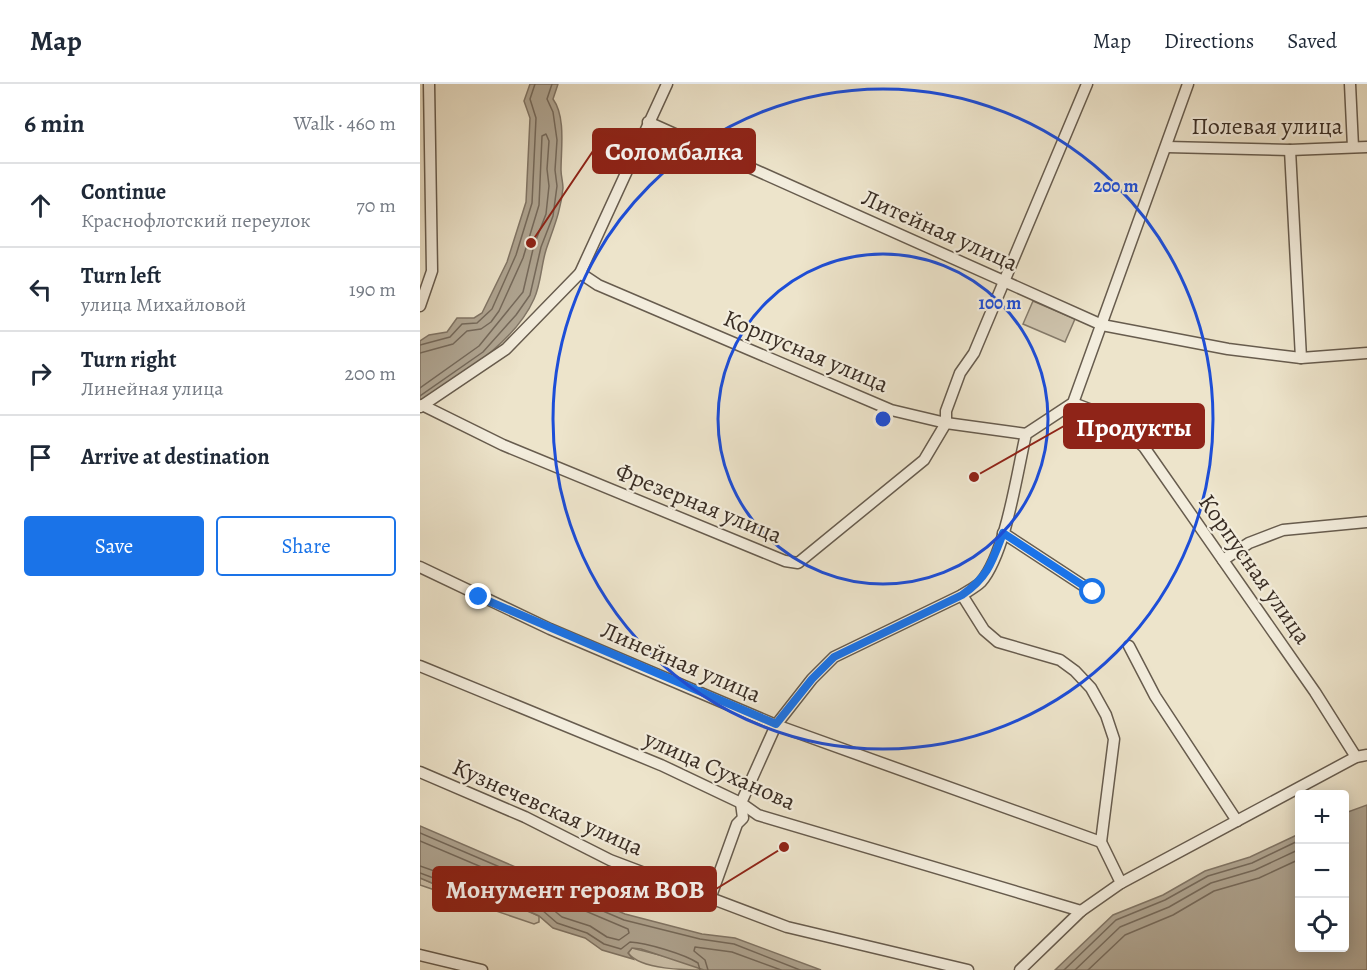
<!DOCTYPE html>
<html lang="en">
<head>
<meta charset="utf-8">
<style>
	body { margin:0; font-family:Alegreya,serif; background:#f2f2f3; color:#1f2937 }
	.controls { position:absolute; right:18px; bottom:18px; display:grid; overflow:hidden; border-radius:6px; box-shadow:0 3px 15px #0003 }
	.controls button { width:54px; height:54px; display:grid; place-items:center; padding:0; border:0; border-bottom:2px solid #e0e1e3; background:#fff; color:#1f2937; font:30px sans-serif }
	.stop { position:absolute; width:18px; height:18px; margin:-14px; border:4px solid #1a73e8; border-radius:50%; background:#fff }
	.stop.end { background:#1a73e8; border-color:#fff; box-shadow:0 2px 6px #0008 }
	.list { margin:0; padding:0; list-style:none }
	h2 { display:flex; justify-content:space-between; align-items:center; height:78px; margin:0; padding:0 24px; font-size:26px }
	h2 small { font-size:20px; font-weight:400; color:#747a83 }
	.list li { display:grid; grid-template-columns:39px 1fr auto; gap:18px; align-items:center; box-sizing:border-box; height:84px; padding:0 24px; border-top:2px solid #e0e1e3 }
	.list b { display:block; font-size:22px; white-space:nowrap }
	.list p { margin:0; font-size:20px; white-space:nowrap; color:#747a83 }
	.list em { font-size:20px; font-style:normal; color:#747a83 }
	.actions { display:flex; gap:12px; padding:18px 24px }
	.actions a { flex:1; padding:14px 0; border:2px solid #1a73e8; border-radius:6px; text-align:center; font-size:21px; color:#1a73e8 }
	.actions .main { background:#1a73e8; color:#fff }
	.icon { flex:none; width:33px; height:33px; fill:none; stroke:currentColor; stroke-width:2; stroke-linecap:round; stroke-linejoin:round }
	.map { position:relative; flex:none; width:947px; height:886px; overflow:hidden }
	header { display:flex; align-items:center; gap:36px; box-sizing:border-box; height:84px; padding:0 30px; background:#fff; border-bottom:2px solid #e0e1e3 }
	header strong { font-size:28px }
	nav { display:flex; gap:33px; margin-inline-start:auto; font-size:21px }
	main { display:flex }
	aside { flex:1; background:#fff }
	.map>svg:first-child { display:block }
	.green { fill:#cfc5af; stroke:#847a6a; stroke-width:1.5 }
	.water { fill:#b0a693; stroke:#817667; stroke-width:1.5 }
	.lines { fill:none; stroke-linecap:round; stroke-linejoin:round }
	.shore { stroke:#756a5c; stroke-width:1.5 }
	.minor-casing { stroke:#675c4e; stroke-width:13 }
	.minor { stroke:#f3eddd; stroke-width:10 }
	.route { stroke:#1a73e8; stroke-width:8 }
	.ring { fill:none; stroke:#1d4ed8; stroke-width:3 }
	.labels { text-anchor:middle; stroke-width:4.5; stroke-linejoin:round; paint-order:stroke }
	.street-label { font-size:24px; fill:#3a2e25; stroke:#f3eddd }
	.centre { fill:#1d4ed8; stroke:#f3eddd; stroke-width:3 }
	.ring-label { font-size:18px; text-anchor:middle; font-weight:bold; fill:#1d4ed8; stroke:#f3eddd; stroke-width:4.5; stroke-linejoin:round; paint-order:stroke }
	.leader { fill:none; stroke:#8f2418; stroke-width:2 }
	.callout-dot { fill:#8f2418; stroke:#f3eddd; stroke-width:2 }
	.callout { fill:#8f2418; stroke:#8f2418; stroke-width:2 }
	.callout-label { font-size:26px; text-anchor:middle; font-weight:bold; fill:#fff }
</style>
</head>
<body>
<header>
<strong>Map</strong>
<nav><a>Map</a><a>Directions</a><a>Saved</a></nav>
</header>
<main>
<aside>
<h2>6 min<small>Walk · 460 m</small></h2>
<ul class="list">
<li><svg class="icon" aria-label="ahead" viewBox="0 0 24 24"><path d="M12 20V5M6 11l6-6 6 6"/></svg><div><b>Continue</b><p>Краснофлотский переулок</p></div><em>70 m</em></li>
<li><svg class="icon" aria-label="left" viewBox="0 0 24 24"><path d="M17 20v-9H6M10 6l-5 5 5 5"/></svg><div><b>Turn left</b><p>улица Михайловой</p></div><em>190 m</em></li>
<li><svg class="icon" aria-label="right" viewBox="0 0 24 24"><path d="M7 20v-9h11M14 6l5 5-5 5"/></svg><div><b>Turn right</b><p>Линейная улица</p></div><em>200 m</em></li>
<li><svg class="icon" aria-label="arrive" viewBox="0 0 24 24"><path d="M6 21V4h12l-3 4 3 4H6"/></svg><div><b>Arrive at destination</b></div></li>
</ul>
<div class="actions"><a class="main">Save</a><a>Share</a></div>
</aside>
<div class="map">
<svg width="947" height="886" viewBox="0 0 947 886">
	<rect width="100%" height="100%" fill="#ede4cb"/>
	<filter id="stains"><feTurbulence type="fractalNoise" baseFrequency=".00333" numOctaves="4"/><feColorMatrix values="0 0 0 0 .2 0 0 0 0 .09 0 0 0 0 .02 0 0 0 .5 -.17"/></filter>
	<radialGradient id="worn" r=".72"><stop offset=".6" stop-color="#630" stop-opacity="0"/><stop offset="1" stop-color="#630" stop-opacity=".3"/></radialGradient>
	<g class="green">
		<path d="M 613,217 L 655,235 L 645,258 L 603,240 Z"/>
		<path d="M 0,794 L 33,808 L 76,814 L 119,832 L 119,838 L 114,840 L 6,803 L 0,801 Z"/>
		<path d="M 212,864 C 227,868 244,872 260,876 C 270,879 277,885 288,886 C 266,886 221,886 208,869 Z"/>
	</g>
	<g class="water">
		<path d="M 110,0 L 138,0 L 133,15 C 146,33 141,65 141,86 C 141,92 143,98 143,104 C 141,127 133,145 126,166 C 121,182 121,200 114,215 C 94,260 39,292 0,319 L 0,257 L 9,251 L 27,248 L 37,234 L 54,234 L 62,229 L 87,178 L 106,118 L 110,34 L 104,17 Z"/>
		<path d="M 947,721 L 947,886 L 635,886 L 693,831 L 743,811 L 785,787 L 830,773 L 879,750 L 880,864 L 924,864 L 925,729 Z"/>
		<path d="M 0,742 L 205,830 L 282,850 L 315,854 L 401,886 L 284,886 L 221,865 L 212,864 L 208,869 L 213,875 L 182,866 L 165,854 L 133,844 L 119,832 L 87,817 L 33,808 L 0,794 Z"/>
	</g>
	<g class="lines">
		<g class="shore">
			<path d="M 0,261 L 30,253 L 42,240 L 57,239 L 72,225 L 96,171 L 112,119 L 116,34 L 110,15 L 115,0"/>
			<path d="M 0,269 L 33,260 L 47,247 L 61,245 L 71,238 L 79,227 L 103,174 L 119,121 L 122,52 L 126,50 L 129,57 L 127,85 L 129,102 L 126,130 L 114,161 L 103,208 L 59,262 L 0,304"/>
			<path d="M 0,312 L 63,268 L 96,231 L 110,211 L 121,163 L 133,132 L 137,102 L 135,86 L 137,56 L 133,28 L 127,15 L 132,0"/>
			<path d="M 0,749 L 204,836 L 280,855 L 314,860 L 380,886"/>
			<path d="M 0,757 L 208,845 L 209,849 L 199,856 L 187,853 L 170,842 L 142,833 L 126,820 L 91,805 L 37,795 L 0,782"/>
			<path d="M 0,789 L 35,802 L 89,812 L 122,826 L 137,839 L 167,849 L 184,860 L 201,865 L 210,858 C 227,859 264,870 278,879 L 280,886"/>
			<path d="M 288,886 L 285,876 L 274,867 L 275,863 L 312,868 L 361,886"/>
			<path d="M 644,886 L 696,836 L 745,816 L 788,792 L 832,779 L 880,756"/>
			<path d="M 655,886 L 700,843 L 749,823 L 791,799 L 835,786 L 880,765"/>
			<path d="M 668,886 L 705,851 L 753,831 L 794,807 L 839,794 L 880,775"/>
		</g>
		<g class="minor-casing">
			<g id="minor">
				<path d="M 930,0 L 933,63"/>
				<path d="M 228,38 L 682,241 L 808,265 L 881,274 L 947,269"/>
				<path d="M 747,63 L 870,66 L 947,63"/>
				<path d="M 870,66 L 881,274"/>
				<path d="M 160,189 L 178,201 L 471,326 L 526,339 L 606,350"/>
				<path d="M 0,222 L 12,187 L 9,0"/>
				<path d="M 653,319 L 693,334 L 724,363 L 895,608 L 936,673"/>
				<path d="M 2,321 L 83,361 L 365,477 L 378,479 L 504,376 L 526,339 L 526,327 L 540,289 L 554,269 L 667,0"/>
				<path d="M 0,323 L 86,265 L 160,189 L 247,0"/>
				<path d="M 583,449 L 673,508"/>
				<path d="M 803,476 L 829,459 L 863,446 L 947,438"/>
				<path d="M 0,483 L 130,545 L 356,641 L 681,758"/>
				<path d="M 542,511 L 564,546 L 578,558 L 640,576 L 655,587 L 671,604 L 686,631 L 694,655 L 681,758 L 701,799"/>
				<path d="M 709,562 L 735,612 L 817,737"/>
				<path d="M 0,582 L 241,681 L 321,719 L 338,731 L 661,827"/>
				<path d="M 0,688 L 105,733 L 190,776 L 367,843 L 548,886"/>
				<path d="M 291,812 L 317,740 L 323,734 L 321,719 L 356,641 L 392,595 L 414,573 L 542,511 C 548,507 556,503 561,498 C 586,469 597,388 606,350 L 653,319 L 768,0"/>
				<path d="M 0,871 L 62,886"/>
				<path d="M 600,886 L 661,827 L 701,799 L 936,673 L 947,671"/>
			</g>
		</g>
		<use href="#minor" class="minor"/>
	</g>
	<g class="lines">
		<path class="route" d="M 59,513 L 356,640 L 392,595 L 414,573 L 542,511 C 568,493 572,478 583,449 L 673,508"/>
	</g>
	<g class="ring">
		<circle cx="463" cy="335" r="165"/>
		<circle cx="463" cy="335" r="330"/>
	</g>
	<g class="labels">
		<g class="street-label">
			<text x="847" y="50">Полевая улица</text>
			<text transform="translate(520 146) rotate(24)" y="8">Литейная улица</text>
			<text transform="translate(386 267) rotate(23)" y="8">Корпусная улица</text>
			<text transform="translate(279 419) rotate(22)" y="8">Фрезерная улица</text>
			<text transform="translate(835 485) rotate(55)" y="8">Корпусная улица</text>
			<text transform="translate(261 578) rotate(23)" y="8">Линейная улица</text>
			<text transform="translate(300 686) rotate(24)" y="8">улица Суханова</text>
			<text transform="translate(128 723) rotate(24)" y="8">Кузнечевская улица</text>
		</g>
	</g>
	<circle cx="463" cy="335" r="9" class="centre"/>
	<g class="ring-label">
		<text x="696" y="108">200 m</text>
		<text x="580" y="225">100 m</text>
	</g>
	<path class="leader" d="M111 159L173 67M554 393L644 342M364 763L296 805"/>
	<g class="callout-dot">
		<circle cx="111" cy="159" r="6"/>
		<circle cx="554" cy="393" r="6"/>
		<circle cx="364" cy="763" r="6"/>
	</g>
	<g class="callout">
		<rect x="173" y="45" width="162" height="44" rx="6"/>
		<rect x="644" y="320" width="140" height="44" rx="6"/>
		<rect x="13" y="783" width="283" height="44" rx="6"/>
	</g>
	<g class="callout-label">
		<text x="254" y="76">Соломбалка</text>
		<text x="714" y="352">Продукты</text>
		<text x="155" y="814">Монумент героям ВОВ</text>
	</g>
	<rect width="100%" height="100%" filter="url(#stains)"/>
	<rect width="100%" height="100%" fill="url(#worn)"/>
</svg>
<div class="controls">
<button>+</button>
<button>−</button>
<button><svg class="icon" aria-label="locate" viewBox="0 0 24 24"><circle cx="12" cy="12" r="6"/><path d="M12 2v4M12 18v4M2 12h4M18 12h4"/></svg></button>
</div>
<div class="stop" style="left:673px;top:508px"></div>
<div class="stop end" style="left:59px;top:513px"></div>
</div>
</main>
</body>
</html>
